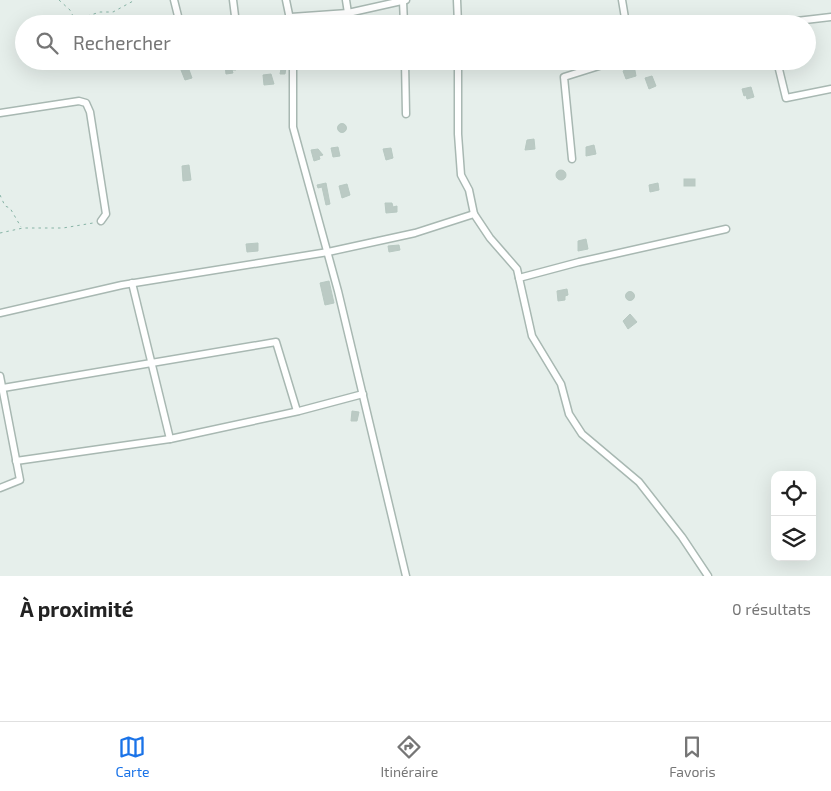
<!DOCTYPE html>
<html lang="fr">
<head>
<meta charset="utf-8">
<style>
	body { margin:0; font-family:"Exo 2",sans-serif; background:#f2f2f2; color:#222 }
	.controls { position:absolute; right:15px; bottom:15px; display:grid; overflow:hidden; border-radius:10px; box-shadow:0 5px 20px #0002 }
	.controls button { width:45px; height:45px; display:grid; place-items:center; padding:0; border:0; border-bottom:1px solid #e0e0e0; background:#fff; color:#222; font:25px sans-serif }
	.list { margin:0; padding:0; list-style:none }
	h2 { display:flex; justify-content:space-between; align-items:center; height:65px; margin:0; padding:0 20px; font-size:21px }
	h2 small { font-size:16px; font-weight:400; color:#767676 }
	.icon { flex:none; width:28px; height:28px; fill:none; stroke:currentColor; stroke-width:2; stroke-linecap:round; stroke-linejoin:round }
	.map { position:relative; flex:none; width:831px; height:576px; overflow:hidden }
	.search { position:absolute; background:#fff; box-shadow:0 5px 20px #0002; left:15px; right:15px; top:15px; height:55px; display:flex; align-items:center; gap:12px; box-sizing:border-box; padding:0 18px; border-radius:28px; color:#767676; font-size:19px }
	.sheet { height:145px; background:#fff }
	nav { display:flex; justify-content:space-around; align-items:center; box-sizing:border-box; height:70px; border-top:1px solid #e0e0e0; background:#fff; font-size:14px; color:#767676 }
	nav a { display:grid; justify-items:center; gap:2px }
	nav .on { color:#1a73e8 }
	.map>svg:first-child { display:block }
	.building { fill:#bbcac4; stroke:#b8c9c2 }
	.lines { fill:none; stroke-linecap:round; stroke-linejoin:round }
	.street-casing { stroke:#a8b8b2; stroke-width:9 }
	.path { stroke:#86b3a5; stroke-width:1; stroke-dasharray:2.5 4; stroke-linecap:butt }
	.street { stroke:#fff; stroke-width:6 }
</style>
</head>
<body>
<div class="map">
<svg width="831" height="576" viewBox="0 0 831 576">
	<rect width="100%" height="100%" fill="#e6efeb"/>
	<g class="building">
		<path d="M 276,61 L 287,61 L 285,74 L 280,74 L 281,69 L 274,68 Z"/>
		<path d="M 235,64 L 236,70 L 232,70 L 233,73 L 226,74 L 225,65 Z"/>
		<path d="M 634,65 L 636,76 L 626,79 L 623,71 Z"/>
		<path d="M 188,67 L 192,78 L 185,80 L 181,70 Z"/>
		<path d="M 271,74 L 274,84 L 264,85 L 263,75 Z"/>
		<path d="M 652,76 L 656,86 L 649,89 L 645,78 Z"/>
		<path d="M 751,87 L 754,97 L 747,99 L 746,95 L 744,96 L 742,89 Z"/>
		<circle cx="342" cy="128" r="4.5"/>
		<path d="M 534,139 L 535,149 L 525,150 L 527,140 Z"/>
		<path d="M 594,145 L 596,154 L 586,156 L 586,147 Z"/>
		<path d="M 338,147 L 340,156 L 333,157 L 331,148 Z"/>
		<path d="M 391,148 L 393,158 L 386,160 L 383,149 Z"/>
		<path d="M 318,149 L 323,155 L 319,156 L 320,159 L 314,161 L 311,150 Z"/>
		<path d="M 189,165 L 191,180 L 183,181 L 182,166 Z"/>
		<circle cx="561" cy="175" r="5"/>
		<rect x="684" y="179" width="11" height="7"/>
		<path d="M 326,183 L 330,204 L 326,205 L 322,187 L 318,188 L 317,185 Z"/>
		<path d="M 658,183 L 659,190 L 650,192 L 649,185 Z"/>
		<path d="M 347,184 L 350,195 L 342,198 L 339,186 Z"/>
		<path d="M 385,203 L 392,203 L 393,207 L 397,206 L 397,212 L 386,213 Z"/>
		<path d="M 586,239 L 588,249 L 578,251 L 578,241 Z"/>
		<path d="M 258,243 L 258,251 L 247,252 L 246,244 Z"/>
		<path d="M 399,245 L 400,250 L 389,252 L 388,246 Z"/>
		<path d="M 329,281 L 334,303 L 325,305 L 320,283 Z"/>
		<path d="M 567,289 L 568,295 L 565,296 L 565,300 L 558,301 L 557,291 Z"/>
		<circle cx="630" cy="296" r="4.5"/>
		<path d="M 630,314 L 637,322 L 628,329 L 623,321 Z"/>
		<path d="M 352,411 L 359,412 L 357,421 L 351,421 Z"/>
	</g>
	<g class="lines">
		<g class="street-casing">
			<g id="street">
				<path d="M 174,0 L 180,24"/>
				<path d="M 233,0 L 236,24"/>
				<path d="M 286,0 L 291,24"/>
				<path d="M 346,0 L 348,13"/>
				<path d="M 457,0 L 458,24"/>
				<path d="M 622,0 L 626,24"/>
				<path d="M 403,1 L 404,24"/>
				<path d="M 291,17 L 348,13 L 406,0"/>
				<path d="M 771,24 L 831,17"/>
				<path d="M 293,61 L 293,127 L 338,291 L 406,576"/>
				<path d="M 405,61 L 406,114"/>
				<path d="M 458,61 L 458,134 L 461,175 L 469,190 L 474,214"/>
				<path d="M 777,61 L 786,98 L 831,89"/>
				<path d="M 0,113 L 79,101 L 86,103 L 90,112 L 106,214 L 101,221"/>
				<path d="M 572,159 L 564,77 L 615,61"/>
				<path d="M 519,278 L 579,262 L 726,229"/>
				<path d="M 132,283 L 170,439"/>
				<path d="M 0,313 L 122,285 L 328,252 L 415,233 L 474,214 L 490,238 L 517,269 L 532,336 L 561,384 L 569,414 L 582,434 L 639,482 L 682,537 L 708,576"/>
				<path d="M 0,376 L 20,480 L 0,488"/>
				<path d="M 3,388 L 276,342 L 297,411"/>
				<path d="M 16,461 L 170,439 L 299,411 L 363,394"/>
			</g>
		</g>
		<g class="path">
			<path d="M 59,0 L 70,10 L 75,20 L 100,12 L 113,12 L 135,0"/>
			<path d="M 0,195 L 5,206 L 10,208 L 21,227"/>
			<path d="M 0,233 L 23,228 L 63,228 L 93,223"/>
		</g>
		<use href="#street" class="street"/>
	</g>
</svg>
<div class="controls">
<button><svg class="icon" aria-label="locate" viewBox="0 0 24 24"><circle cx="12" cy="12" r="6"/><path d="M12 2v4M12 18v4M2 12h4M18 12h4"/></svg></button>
<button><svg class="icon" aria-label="layers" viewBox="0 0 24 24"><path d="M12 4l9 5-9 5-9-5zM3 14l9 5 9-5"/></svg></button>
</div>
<div class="search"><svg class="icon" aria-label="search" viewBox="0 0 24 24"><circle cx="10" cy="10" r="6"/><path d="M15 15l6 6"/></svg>Rechercher</div>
</div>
<section class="sheet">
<h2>À proximité<small>0 résultats</small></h2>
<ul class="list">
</ul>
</section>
<nav>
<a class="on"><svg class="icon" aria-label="map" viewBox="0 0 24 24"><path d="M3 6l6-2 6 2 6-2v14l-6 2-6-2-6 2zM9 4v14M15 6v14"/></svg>Carte</a>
<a><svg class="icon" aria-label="directions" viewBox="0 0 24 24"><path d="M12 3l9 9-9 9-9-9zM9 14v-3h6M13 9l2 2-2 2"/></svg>Itinéraire</a>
<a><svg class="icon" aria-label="saved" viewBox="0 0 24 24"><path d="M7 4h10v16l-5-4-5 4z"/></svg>Favoris</a>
</nav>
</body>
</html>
